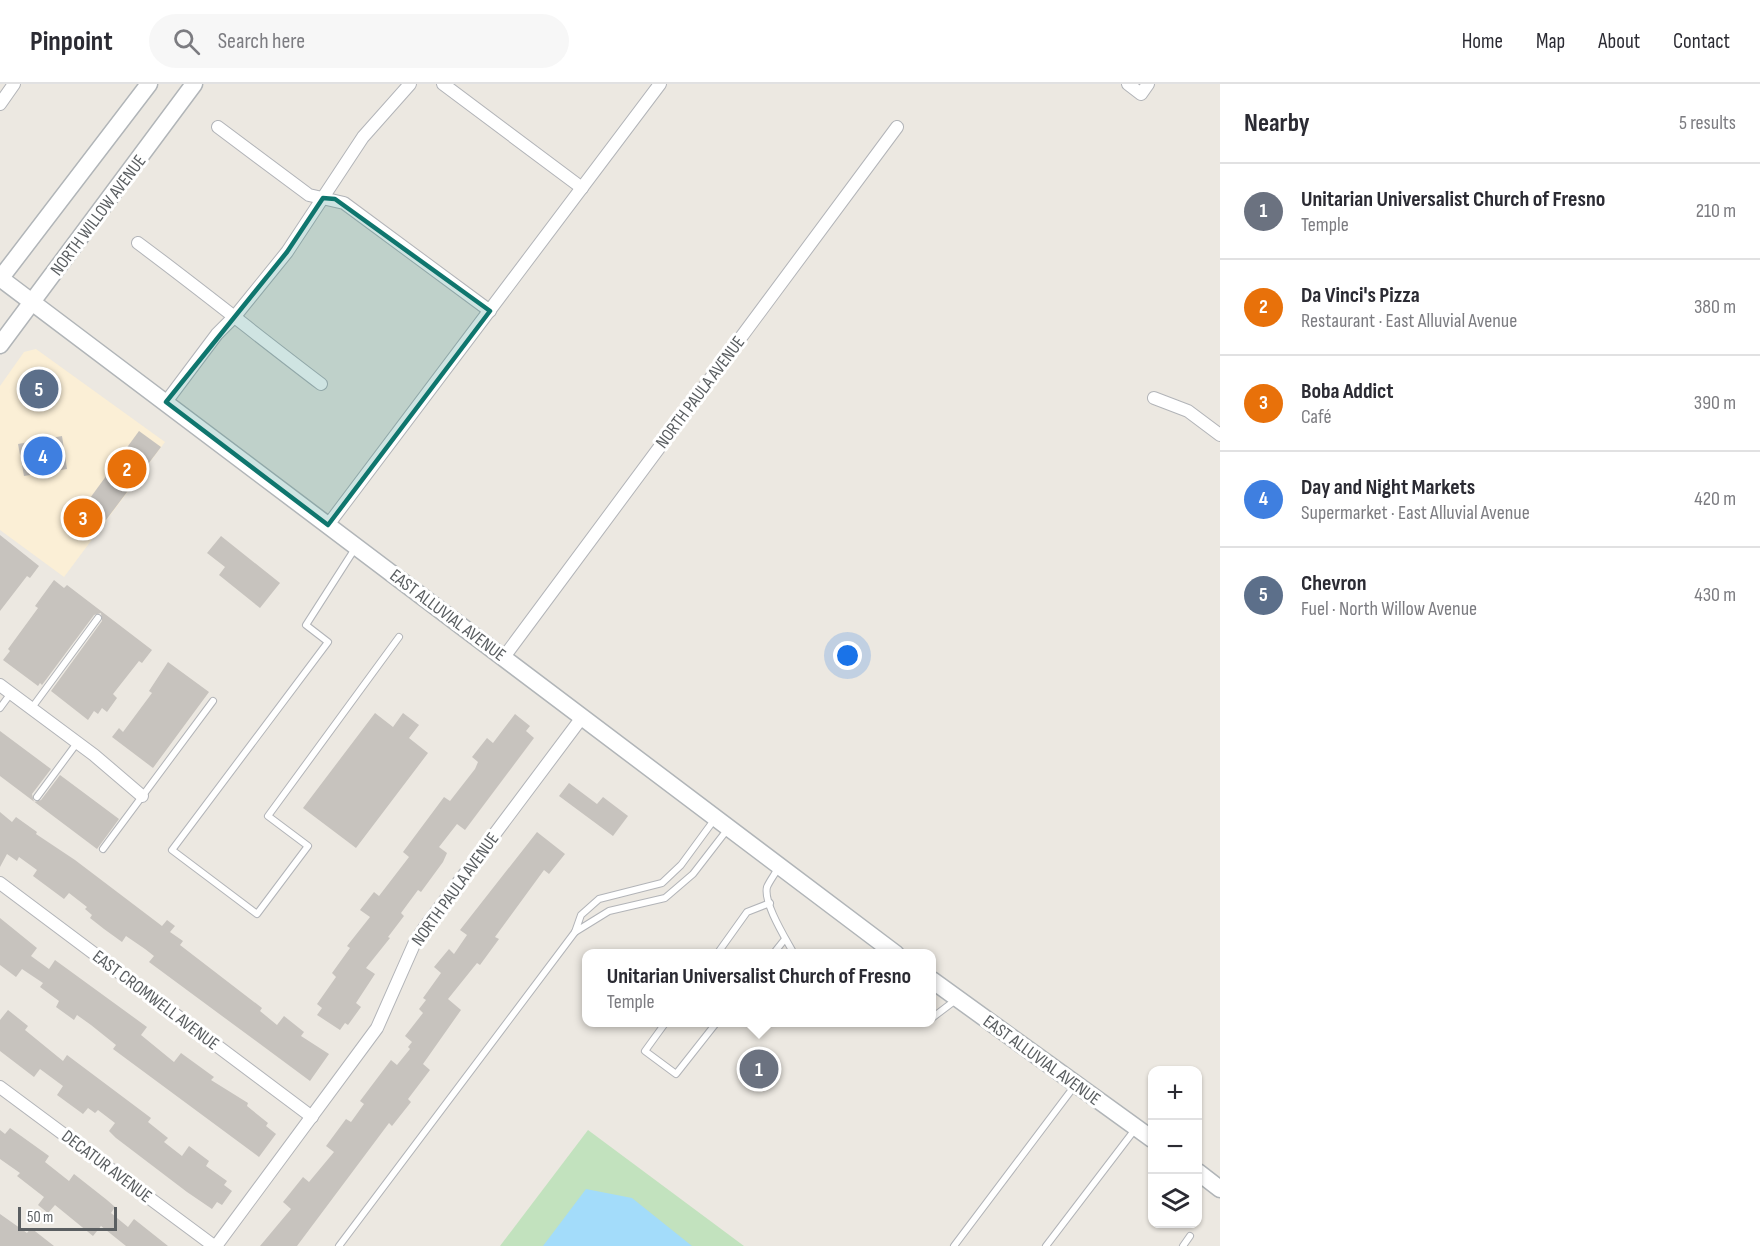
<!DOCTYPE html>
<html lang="en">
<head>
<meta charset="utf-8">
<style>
	body { margin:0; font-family:"Sofia Sans Condensed",sans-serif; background:#f7f7f7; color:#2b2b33 }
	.controls { position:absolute; right:18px; bottom:18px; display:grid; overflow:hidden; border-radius:12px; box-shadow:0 2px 4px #0004 }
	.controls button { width:54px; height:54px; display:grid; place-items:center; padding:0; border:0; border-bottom:2px solid #e1e1e2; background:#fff; color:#2b2b33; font:30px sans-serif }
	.scale { position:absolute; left:18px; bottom:15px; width:99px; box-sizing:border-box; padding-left:6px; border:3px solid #5a5e61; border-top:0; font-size:16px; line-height:21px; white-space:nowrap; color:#5a5e61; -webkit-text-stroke:4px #fff; paint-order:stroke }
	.you { position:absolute; left:848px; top:572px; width:21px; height:21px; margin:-15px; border:4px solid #fff; border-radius:50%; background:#1a73e8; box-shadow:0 0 0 9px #1a73e833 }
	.badge { display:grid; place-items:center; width:39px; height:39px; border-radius:50%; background:#ea580c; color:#fff; font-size:20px; font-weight:700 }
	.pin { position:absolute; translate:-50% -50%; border:3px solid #fff; box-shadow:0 2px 6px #0006 }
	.popup { position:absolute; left:582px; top:865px; width:354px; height:78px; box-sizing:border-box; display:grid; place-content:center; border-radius:12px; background:#fff; filter:drop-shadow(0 2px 4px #0005); font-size:20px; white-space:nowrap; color:#7c7c81 }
	.popup b { font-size:22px; color:#2b2b33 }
	.popup::after { content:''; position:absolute; left:50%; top:100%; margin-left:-12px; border:12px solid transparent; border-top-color:#fff }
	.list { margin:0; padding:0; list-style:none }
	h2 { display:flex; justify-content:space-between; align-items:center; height:78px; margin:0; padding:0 24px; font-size:26px }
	h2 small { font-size:20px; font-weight:400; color:#7c7c81 }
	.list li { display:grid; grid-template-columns:39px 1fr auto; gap:18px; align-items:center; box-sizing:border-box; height:96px; padding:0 24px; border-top:2px solid #e1e1e2 }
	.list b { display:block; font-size:22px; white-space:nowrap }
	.list p { margin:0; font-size:20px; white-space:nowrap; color:#7c7c81 }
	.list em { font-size:20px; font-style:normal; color:#7c7c81 }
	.icon { flex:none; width:33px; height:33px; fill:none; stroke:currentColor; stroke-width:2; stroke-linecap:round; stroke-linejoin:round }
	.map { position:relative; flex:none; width:1220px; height:1162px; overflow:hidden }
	header { display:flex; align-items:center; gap:36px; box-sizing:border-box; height:84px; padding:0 30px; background:#fff; border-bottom:2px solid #e1e1e2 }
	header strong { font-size:28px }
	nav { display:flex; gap:33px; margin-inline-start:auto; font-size:21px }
	.search { width:420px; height:54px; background:#f7f7f7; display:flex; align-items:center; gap:15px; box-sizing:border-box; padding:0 21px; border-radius:33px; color:#7c7c81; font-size:22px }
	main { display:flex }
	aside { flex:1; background:#fff }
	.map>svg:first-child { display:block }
	.commercial { fill:#fbefd6 }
	.green { fill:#c2e2be }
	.water { fill:#a3dcfa }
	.building { fill:#c7c3be }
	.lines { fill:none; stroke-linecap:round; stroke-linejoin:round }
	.lane-casing { stroke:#b2b4b8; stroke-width:8 }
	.street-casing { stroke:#b2b4b8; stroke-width:14 }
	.secondary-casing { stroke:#b1b5b8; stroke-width:19 }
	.lane { stroke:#fff; stroke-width:6 }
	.street { stroke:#fff; stroke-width:12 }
	.secondary { stroke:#fff; stroke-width:16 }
	.marked { fill:#0f766e; fill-opacity:0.2; stroke:#0f766e; stroke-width:4.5; stroke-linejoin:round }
	.labels { text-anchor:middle; stroke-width:6; stroke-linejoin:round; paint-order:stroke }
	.street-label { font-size:18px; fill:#5a5e61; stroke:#fff }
</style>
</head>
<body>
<header>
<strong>Pinpoint</strong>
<div class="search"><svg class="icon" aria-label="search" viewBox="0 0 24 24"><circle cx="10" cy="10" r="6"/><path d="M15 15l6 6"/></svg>Search here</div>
<nav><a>Home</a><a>Map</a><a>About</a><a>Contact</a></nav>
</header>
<main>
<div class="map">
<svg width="1220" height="1162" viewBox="0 0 1220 1162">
	<rect width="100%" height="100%" fill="#ece8e1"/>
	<path class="commercial" d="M 36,265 L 165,358 L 64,493 L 0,446 L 0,302 L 24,268 Z"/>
	<path class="green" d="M 588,1046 L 744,1162 L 500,1162 Z"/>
	<path class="water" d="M 586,1105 L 632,1114 L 692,1162 L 543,1162 Z"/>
	<g class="building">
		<path d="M 48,288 L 53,318 L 30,322 L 25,291 Z"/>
		<path d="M 139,347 L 161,363 L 106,436 L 85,421 Z"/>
		<path d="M 62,352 L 67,385 L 24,392 L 18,360 Z"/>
		<path d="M 0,451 L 39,482 L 30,494 L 27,492 L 0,527 Z"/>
		<path d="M 221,452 L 280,499 L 260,524 L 219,491 L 225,483 L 207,469 Z"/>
		<path d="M 54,496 L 64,504 L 67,501 L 152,566 L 142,579 L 139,577 L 113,610 L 117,614 L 107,628 L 102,624 L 98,630 L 94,627 L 88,636 L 51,607 L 102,537 L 101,529 L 94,531 L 42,601 L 40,599 L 38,602 L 3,576 L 10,567 L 8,565 L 38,524 L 35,522 Z"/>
		<path d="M 168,578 L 209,608 L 153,684 L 112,653 L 119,644 L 123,648 L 152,609 L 149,607 Z"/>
		<path d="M 375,629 L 393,643 L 403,629 L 419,641 L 409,654 L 428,669 L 356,764 L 303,724 Z"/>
		<path d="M 515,630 L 530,642 L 526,647 L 534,654 L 465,746 L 457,740 L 439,763 L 447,769 L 443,778 L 421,808 L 418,806 L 401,829 L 404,832 L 388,853 L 390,854 L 366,884 L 375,890 L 356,919 L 361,923 L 348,941 L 345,939 L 340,946 L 317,931 L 322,924 L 317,920 L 336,893 L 332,889 L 350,864 L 347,862 L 370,833 L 360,826 L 374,808 L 379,812 L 409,773 L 403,768 L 444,713 L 450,717 L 475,685 L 478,678 L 472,673 L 487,654 L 493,659 Z"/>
		<path d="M 0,647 L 51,685 L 32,710 L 34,718 L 41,716 L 60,691 L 119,735 L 97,765 L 0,692 Z"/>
		<path d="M 569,699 L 597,720 L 603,713 L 628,732 L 613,752 L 559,712 Z"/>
		<path d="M 0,728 L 12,738 L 16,733 L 37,748 L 36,750 L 75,776 L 162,842 L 167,836 L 175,842 L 170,848 L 183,857 L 180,861 L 262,924 L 260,927 L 277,941 L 284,932 L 304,948 L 301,952 L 329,970 L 310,997 L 149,878 L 154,872 L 145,865 L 126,852 L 122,858 L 104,845 L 90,834 L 92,831 L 85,825 L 87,823 L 69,809 L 64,815 L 33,792 L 37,786 L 19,773 L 17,777 L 7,770 L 0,783 Z"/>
		<path d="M 537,748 L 565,770 L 549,790 L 544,786 L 495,853 L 499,855 L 480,881 L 477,879 L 448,915 L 461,926 L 423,980 L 430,986 L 408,1015 L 411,1018 L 392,1042 L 389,1039 L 297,1162 L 260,1162 L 291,1125 L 283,1118 L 303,1093 L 309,1098 L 334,1068 L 326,1062 L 346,1035 L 351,1038 L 364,1020 L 360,1017 L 391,976 L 397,981 L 410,965 L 408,963 L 412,958 L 405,952 L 423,929 L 419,925 L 426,916 L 423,914 L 441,889 L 434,883 L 449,865 L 454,870 L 467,851 L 460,846 Z"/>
		<path d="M 0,834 L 37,864 L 31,872 L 49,885 L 55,876 L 147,943 L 141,951 L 174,978 L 181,969 L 214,993 L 211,996 L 248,1019 L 247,1022 L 268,1039 L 266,1042 L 276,1050 L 259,1073 L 113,965 L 116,961 L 91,941 L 77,931 L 74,936 L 56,923 L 59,917 L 40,903 L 43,899 L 22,885 L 16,893 L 0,881 Z"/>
		<path d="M 8,926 L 28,942 L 25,946 L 63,977 L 67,971 L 151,1034 L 148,1038 L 168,1054 L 164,1058 L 182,1072 L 189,1062 L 209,1077 L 206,1082 L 227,1097 L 224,1101 L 232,1107 L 222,1121 L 217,1118 L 212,1125 L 187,1108 L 116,1054 L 109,1047 L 115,1039 L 98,1026 L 95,1029 L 88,1024 L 83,1030 L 57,1011 L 63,1002 L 40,985 L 34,993 L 0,967 L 0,936 Z"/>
		<path d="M 10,1044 L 49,1072 L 45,1078 L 69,1097 L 74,1090 L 107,1116 L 115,1123 L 111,1129 L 128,1143 L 134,1135 L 168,1162 L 126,1162 L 101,1142 L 93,1152 L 55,1121 L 48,1129 L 38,1121 L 44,1113 L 17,1092 L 20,1089 L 0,1075 L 0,1046 L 5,1050 Z"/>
		<path d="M 0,1130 L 27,1149 L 31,1144 L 54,1162 L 0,1162 Z"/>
	</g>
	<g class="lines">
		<g class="lane-casing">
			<g id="lane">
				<path d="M 356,463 L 306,541 L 328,558 L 172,766 L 257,830 L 308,762 L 268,732 L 399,553"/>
				<path d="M 0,624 L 11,609"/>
				<path d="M 31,625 L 98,534"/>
				<path d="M 37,713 L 77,659"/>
				<path d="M 714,736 L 681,781 L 662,799 L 599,815 L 581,831 L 575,848 L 609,827 L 665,814 L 693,790 L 727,746"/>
				<path d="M 103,765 L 213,617"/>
				<path d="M 779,782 C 776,789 770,796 767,803 C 763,819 786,855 794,870"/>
				<path d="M 717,870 L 747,828 L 770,819"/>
				<path d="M 773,870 L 785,855"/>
				<path d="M 932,934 L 957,915"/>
				<path d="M 666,938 L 645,967 L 676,990 L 717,938"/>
				<path d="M 339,1162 L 575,848"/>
				<path d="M 954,1162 L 1076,1000"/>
				<path d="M 1046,1162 L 1136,1044"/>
				<path d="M 1183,1162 L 1190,1152"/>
			</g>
		</g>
		<g class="street-casing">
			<g id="street">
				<path d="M 443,0 L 582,104"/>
				<path d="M 1128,0 L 1141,10 L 1148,0"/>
				<path d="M 0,20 L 14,0"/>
				<path d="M 218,43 L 309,111 L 344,119 L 490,227"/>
				<path d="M 138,159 C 200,205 259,253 321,300"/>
				<path d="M 1154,314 L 1188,327 L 1220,351"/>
				<path d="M 166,318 L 217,250 L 236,231 L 287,168 L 363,53 L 410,0"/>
				<path d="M 328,441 L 660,0"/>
				<path d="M 504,573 L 897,43"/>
				<path d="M 0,601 L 94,671 L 142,712"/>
				<path d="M 0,799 L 312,1033"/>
				<path d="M 0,1003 L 214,1162"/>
				<path d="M 216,1162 L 377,944 L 415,858 L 425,843 L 583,632"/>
			</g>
		</g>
		<g class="secondary-casing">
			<g id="secondary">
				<path d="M 0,194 L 896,870"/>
				<path d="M 0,195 L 149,0"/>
				<path d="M 0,261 L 194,0"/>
				<path d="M 932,896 L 1152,1055"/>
				<path d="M 1198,1088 L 1220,1105"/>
			</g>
		</g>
		<use href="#lane" class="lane"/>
		<use href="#street" class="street"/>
		<use href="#secondary" class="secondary"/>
	</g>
	<path class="marked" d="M 323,114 L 335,115 L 490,227 L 328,441 L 166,318 L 287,168 Z"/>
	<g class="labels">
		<g class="street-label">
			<text transform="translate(98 131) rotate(-53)" y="6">NORTH WILLOW AVENUE</text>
			<text transform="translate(700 308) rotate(-53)" y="6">NORTH PAULA AVENUE</text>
			<text transform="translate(448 531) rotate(37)" y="6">EAST ALLUVIAL AVENUE</text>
			<text transform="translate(455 805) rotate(-54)" y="6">NORTH PAULA AVENUE</text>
			<text transform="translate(156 916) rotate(37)" y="6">EAST CROMWELL AVENUE</text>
			<text transform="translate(1042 976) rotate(36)" y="6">EAST ALLUVIAL AVENUE</text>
			<text transform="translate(107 1082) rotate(37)" y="6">DECATUR AVENUE</text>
		</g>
	</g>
</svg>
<div class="controls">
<button>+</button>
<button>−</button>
<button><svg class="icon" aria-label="layers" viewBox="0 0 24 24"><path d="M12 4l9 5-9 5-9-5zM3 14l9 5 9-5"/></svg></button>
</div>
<div class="scale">50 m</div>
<div class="you"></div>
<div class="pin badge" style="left:759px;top:985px;background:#6b7280">1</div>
<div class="popup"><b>Unitarian Universalist Church of Fresno</b>Temple</div>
<div class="pin badge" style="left:127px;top:385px;background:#e8710a">2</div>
<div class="pin badge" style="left:83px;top:434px;background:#e8710a">3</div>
<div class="pin badge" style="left:43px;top:372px;background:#3f7fe0">4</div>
<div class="pin badge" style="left:39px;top:305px;background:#5c6f8a">5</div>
</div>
<aside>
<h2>Nearby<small>5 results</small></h2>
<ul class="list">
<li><span class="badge" style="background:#6b7280">1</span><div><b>Unitarian Universalist Church of Fresno</b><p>Temple</p></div><em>210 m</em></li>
<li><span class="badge" style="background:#e8710a">2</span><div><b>Da Vinci's Pizza</b><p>Restaurant · East Alluvial Avenue</p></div><em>380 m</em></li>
<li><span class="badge" style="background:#e8710a">3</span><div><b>Boba Addict</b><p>Café</p></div><em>390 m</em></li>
<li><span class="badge" style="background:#3f7fe0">4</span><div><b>Day and Night Markets</b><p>Supermarket · East Alluvial Avenue</p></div><em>420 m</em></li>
<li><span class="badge" style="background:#5c6f8a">5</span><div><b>Chevron</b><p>Fuel · North Willow Avenue</p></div><em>430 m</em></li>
</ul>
</aside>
</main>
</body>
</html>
